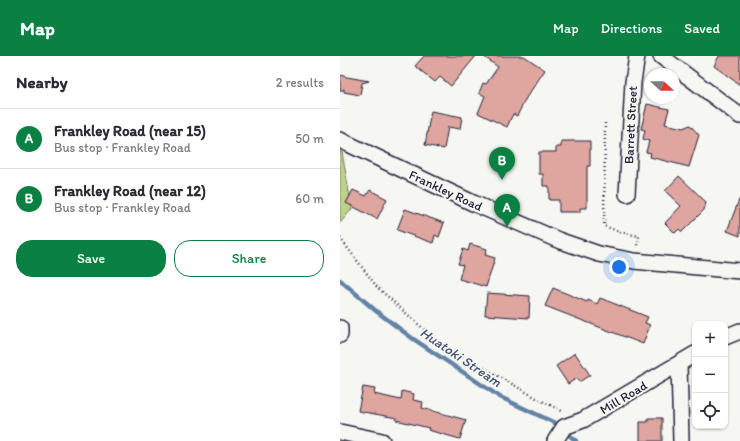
<!DOCTYPE html>
<html lang="en">
<head>
<meta charset="utf-8">
<style>
	body { margin:0; font-family:Itim,sans-serif; background:#f7f7f7; color:#2b2b33 }
	.controls { position:absolute; right:12px; bottom:12px; display:grid; overflow:hidden; border-radius:8px; box-shadow:0 1px 3px #0004 }
	.controls button { width:36px; height:36px; display:grid; place-items:center; padding:0; border:0; border-bottom:1px solid #e1e1e2; background:#fff; color:#2b2b33; font:20px sans-serif }
	.compass { position:absolute; left:304px; top:12px; width:36px; height:36px; border-radius:50%; background:#fff; box-shadow:0 1px 3px #0004; rotate:111deg }
	.you { position:absolute; left:279px; top:211px; width:14px; height:14px; margin:-10px; border:3px solid #fff; border-radius:50%; background:#1a73e8; box-shadow:0 0 0 6px #1a73e833 }
	.badge { display:grid; place-items:center; width:26px; height:26px; border-radius:50%; background:#0b8043; color:#fff; font-size:13px; font-weight:700 }
	.pin { position:absolute; translate:-50% -33px; filter:drop-shadow(0 1px 2px #0008) }
	.pin::after { content:''; position:absolute; top:21px; width:14px; height:12px; background:inherit; clip-path:polygon(0 0,100% 0,50% 100%) }
	.list { margin:0; padding:0; list-style:none }
	h2 { display:flex; justify-content:space-between; align-items:center; height:52px; margin:0; padding:0 16px; font-size:17px }
	h2 small { font-size:13px; font-weight:400; color:#7c7c81 }
	.list li { display:grid; grid-template-columns:26px 1fr auto; gap:12px; align-items:center; box-sizing:border-box; height:60px; padding:0 16px; border-top:1px solid #e1e1e2 }
	.list b { display:block; font-size:15px; white-space:nowrap }
	.list p { margin:0; font-size:13px; white-space:nowrap; color:#7c7c81 }
	.list em { font-size:13px; font-style:normal; color:#7c7c81 }
	.actions { display:flex; gap:8px; padding:12px 16px }
	.actions a { flex:1; padding:9px 0; border:1px solid #0b8043; border-radius:16px; text-align:center; font-size:14px; color:#0b8043 }
	.actions .main { background:#0b8043; color:#fff }
	.icon { flex:none; width:22px; height:22px; fill:none; stroke:currentColor; stroke-width:2; stroke-linecap:round; stroke-linejoin:round }
	.map { position:relative; flex:none; width:400px; height:385px; overflow:hidden }
	header { display:flex; align-items:center; gap:24px; box-sizing:border-box; height:56px; padding:0 20px; background:#0b8043; color:#fff }
	header strong { font-size:19px }
	nav { display:flex; gap:22px; margin-inline-start:auto; font-size:14px }
	main { display:flex }
	aside { flex:1; background:#fff }
	.map>svg:first-child { display:block }
	.green { fill:#bfd388; stroke:#707a62 }
	.lines { fill:none; stroke-linecap:round; stroke-linejoin:round }
	.stream { stroke:#6283a5; stroke-width:4.5 }
	.building { fill:#dfa59f; stroke:#22223b }
	.minor-casing { stroke:#22223b; stroke-width:18 }
	.path { stroke:#22223b; stroke-width:2.5; stroke-dasharray:1 3; stroke-linecap:butt }
	.minor { stroke:#f6f6f2; stroke-width:15 }
	.labels { text-anchor:middle; stroke-width:4; stroke-linejoin:round; paint-order:stroke }
	.street-label { font-size:13px; fill:#22223b; stroke:#f6f6f2 }
	.water-label { font-size:14px; font-style:italic; fill:#425370; stroke:#f6f6f2 }
</style>
</head>
<body>
<header>
<strong>Map</strong>
<nav><a>Map</a><a>Directions</a><a>Saved</a></nav>
</header>
<main>
<aside>
<h2>Nearby<small>2 results</small></h2>
<ul class="list">
<li><span class="badge">A</span><div><b>Frankley Road (near 15)</b><p>Bus stop · Frankley Road</p></div><em>50 m</em></li>
<li><span class="badge">B</span><div><b>Frankley Road (near 12)</b><p>Bus stop · Frankley Road</p></div><em>60 m</em></li>
</ul>
<div class="actions"><a class="main">Save</a><a>Share</a></div>
</aside>
<div class="map">
<svg width="400" height="385" viewBox="0 0 400 385">
	<rect width="100%" height="100%" fill="#f6f6f2"/>
	<filter id="ink" filterUnits="userSpaceOnUse"><feTurbulence type="fractalNoise" baseFrequency=".025" numOctaves="2"/><feDisplacementMap in="SourceGraphic" scale="8" xChannelSelector="R" yChannelSelector="G"/><feConvolveMatrix kernelMatrix="1 2 1 2 8 2 1 2 1" color-interpolation-filters="sRGB"/></filter>
	<g filter="url(#ink)">
		<path class="green" d="M 0,95 L 2,96 L 12,153 L 0,167 Z"/>
		<g class="lines">
			<path class="stream" d="M 0,224 L 36,255 L 72,282 L 160,341 L 217,368 L 236,385"/>
		</g>
		<g class="building">
			<path d="M 84,0 L 136,0 L 111,30 L 100,21 L 95,26 L 75,10 Z"/>
			<path d="M 143,0 L 184,0 L 205,14 L 186,42 L 177,60 L 173,58 L 167,71 L 138,57 L 145,40 L 139,37 L 143,27 L 146,28 L 158,11 Z"/>
			<path d="M 379,0 L 400,0 L 400,29 L 374,10 Z"/>
			<path d="M 0,19 L 7,21 L 29,25 L 22,27 L 20,39 L 4,36 L 4,33 L 0,35 Z"/>
			<path d="M 307,48 L 329,53 L 325,68 L 343,72 L 350,69 L 359,79 L 349,111 L 310,101 L 311,97 L 306,96 L 309,85 L 303,83 L 305,74 L 301,73 Z"/>
			<path d="M 91,55 L 122,61 L 120,73 L 108,71 L 104,93 L 85,89 Z"/>
			<path d="M 221,85 L 250,85 L 250,110 L 247,110 L 247,152 L 240,152 L 240,156 L 219,156 L 219,144 L 209,144 L 209,130 L 203,130 L 203,118 L 199,118 L 199,96 L 216,96 L 216,91 L 221,91 Z"/>
			<path d="M 339,120 L 366,146 L 364,154 L 342,176 L 339,173 L 335,177 L 325,167 L 341,150 L 325,135 Z"/>
			<path d="M 13,134 L 26,140 L 30,134 L 47,143 L 37,163 L 6,147 Z"/>
			<path d="M 399,144 L 400,144 L 400,180 L 387,175 Z"/>
			<path d="M 65,153 L 104,167 L 99,181 L 95,179 L 93,187 L 57,174 Z"/>
			<path d="M 130,188 L 147,193 L 145,199 L 155,202 L 146,231 L 119,223 L 123,209 L 118,208 L 123,193 L 128,195 Z"/>
			<path d="M 213,232 L 247,246 L 248,244 L 257,248 L 260,242 L 308,261 L 305,267 L 310,269 L 303,288 L 205,250 Z"/>
			<path d="M 147,237 L 190,240 L 189,262 L 145,259 Z"/>
			<path d="M 235,297 L 250,319 L 239,326 L 237,322 L 228,328 L 216,310 Z"/>
			<path d="M 23,331 L 35,333 L 34,338 L 61,344 L 62,335 L 74,338 L 73,344 L 83,346 L 82,352 L 126,364 L 120,383 L 88,374 L 89,372 L 56,364 L 57,362 L 18,355 Z"/>
			<path d="M 308,362 L 322,362 L 322,385 L 300,385 L 300,366 L 308,366 Z"/>
		</g>
		<g class="lines">
			<g class="minor-casing">
				<g id="minor">
					<path d="M 321,0 L 400,60"/>
					<path d="M 0,84 L 133,147 L 218,184 L 259,198 L 294,205 L 400,215"/>
					<path d="M 287,138 L 293,26 L 297,0"/>
					<path d="M 0,272 L 0,279"/>
					<path d="M 385,281 L 400,275"/>
					<path d="M 339,308 L 341,385"/>
					<path d="M 0,376 L 42,385"/>
					<path d="M 215,385 L 224,371 L 243,364 L 355,298"/>
				</g>
			</g>
			<g class="path">
				<path d="M 265,67 L 264,170 L 280,176 L 299,180 L 297,190"/>
				<path d="M 0,182 L 37,231 L 98,286 L 165,324 L 200,344 L 224,356"/>
			</g>
			<use href="#minor" class="minor"/>
		</g>
	</g>
	<g class="labels">
		<g class="street-label">
			<text transform="translate(290 69) rotate(-87)" y="5">Barrett Street</text>
			<text transform="translate(106 134) rotate(25)" y="5">Frankley Road</text>
			<text transform="translate(283 341) rotate(-31)" y="5">Mill Road</text>
		</g>
		<g class="water-label">
			<text transform="translate(121 301) rotate(34)" y="5">Huatoki Stream</text>
		</g>
	</g>
</svg>
<div class="controls">
<button>+</button>
<button>−</button>
<button><svg class="icon" aria-label="locate" viewBox="0 0 24 24"><circle cx="12" cy="12" r="6"/><path d="M12 2v4M12 18v4M2 12h4M18 12h4"/></svg></button>
</div>
<svg class="compass" viewBox="-18 -18 36 36"><path d="M0-13l5 13h-10z" fill="#e53935"/><path d="M0 13l5-13h-10z" fill="#7c7c81"/></svg>
<div class="you"></div>
<div class="pin badge" style="left:167px;top:171px">A</div>
<div class="pin badge" style="left:162px;top:124px">B</div>
</div>
</main>
</body>
</html>
